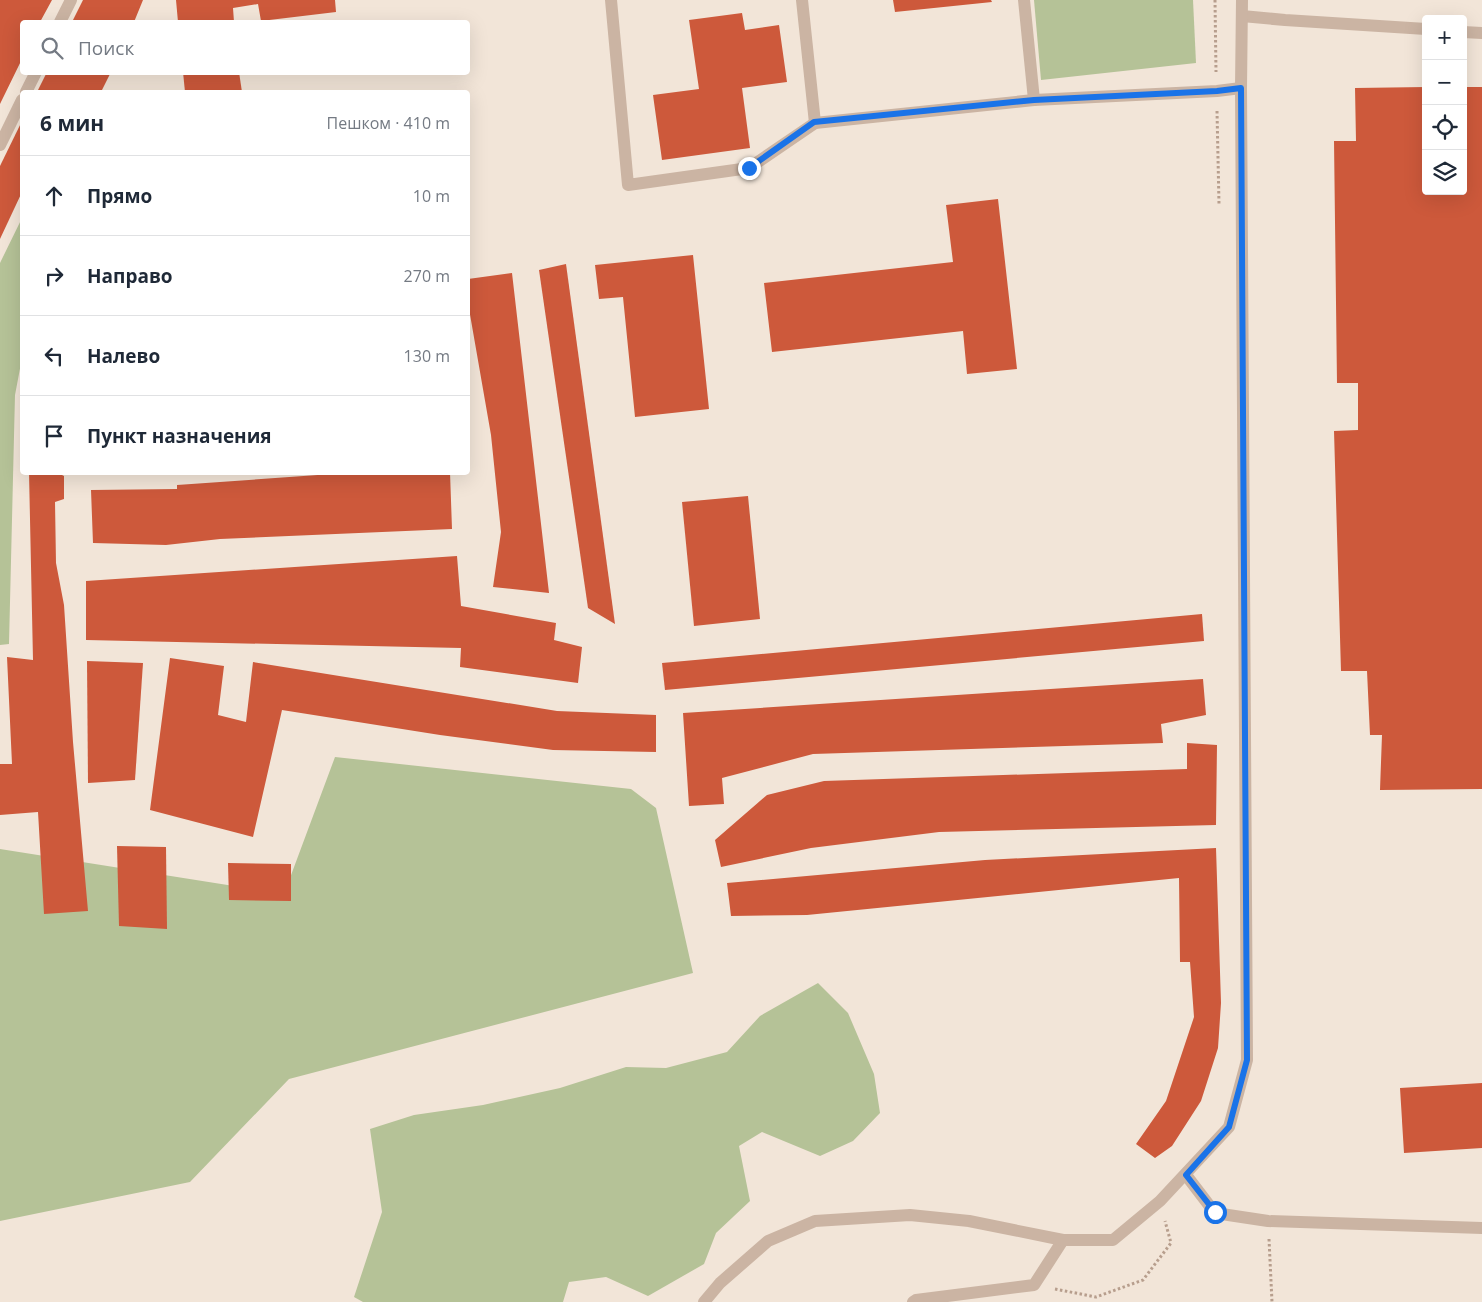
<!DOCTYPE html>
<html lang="ru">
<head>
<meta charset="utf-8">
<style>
	body { margin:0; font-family:"Open Sans",sans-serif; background:#f6f6f7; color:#1f2937 }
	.controls { position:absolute; right:15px; top:15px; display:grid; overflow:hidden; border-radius:5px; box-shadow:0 5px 20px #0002 }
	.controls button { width:45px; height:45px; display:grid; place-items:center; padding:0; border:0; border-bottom:1px solid #e0e1e3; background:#fff; color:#1f2937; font:25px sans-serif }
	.stop { position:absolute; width:15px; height:15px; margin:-11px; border:4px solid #1a73e8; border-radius:50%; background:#fff }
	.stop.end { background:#1a73e8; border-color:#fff; box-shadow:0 1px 5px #0008 }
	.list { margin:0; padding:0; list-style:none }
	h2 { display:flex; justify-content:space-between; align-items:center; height:65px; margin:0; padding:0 20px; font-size:21px }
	h2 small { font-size:16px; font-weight:400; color:#747a83 }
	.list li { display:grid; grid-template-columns:32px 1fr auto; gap:15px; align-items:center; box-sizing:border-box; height:80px; padding:0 20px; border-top:1px solid #e0e1e3 }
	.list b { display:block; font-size:19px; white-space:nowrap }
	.list em { font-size:16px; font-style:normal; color:#747a83 }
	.icon { flex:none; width:28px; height:28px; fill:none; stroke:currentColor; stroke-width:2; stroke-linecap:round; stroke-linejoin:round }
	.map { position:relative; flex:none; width:1482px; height:1302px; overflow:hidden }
	.search { position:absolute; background:#fff; box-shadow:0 5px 20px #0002; left:20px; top:20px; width:450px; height:55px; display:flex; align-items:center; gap:12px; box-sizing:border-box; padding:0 18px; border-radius:5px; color:#747a83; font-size:19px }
	.panel { position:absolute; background:#fff; box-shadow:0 5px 20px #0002; left:20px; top:90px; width:450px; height:385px; border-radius:5px }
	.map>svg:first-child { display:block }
	.green { fill:#b5c297 }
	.building { fill:#cd593b }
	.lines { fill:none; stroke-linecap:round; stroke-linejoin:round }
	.path { stroke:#b79e8d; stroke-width:3; stroke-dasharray:2.5 2.5; stroke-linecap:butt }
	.service { stroke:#cbb4a3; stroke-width:12 }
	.minor { stroke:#cbb4a3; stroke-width:12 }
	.route { stroke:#1a73e8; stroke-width:6 }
</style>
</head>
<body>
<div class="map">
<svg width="1482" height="1302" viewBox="0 0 1482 1302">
	<rect width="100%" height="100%" fill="#f2e5d8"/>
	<g class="green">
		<path d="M 1034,0 L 1193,0 L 1196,63 L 1041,80 Z"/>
		<path d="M 22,218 L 22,358 L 15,395 L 9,644 L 0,645 L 0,263 Z"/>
		<path d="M 335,757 L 631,789 L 656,808 L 693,973 L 289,1079 L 190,1182 L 0,1221 L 0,849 L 284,894 Z"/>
		<path d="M 818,983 L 848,1013 L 874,1074 L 880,1113 L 853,1141 L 820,1156 L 762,1132 L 739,1146 L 750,1201 L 716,1233 L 704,1264 L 648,1296 L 606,1277 L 569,1282 L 563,1302 L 363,1302 L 354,1297 L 382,1212 L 370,1129 L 414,1115 L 483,1105 L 560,1088 L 626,1067 L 666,1068 L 727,1052 L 760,1016 Z"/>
	</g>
	<g class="building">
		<path d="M 0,0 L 52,0 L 40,22 L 22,22 L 22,59 L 0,104 Z"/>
		<path d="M 83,0 L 143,0 L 134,22 L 72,22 Z"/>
		<path d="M 176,0 L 335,0 L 336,12 L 261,21 L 258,4 L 233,8 L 234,22 L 178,22 Z"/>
		<path d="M 893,0 L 991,0 L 992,2 L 895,12 Z"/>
		<path d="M 742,13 L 745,30 L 779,25 L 787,82 L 742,88 L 750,148 L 662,160 L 653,95 L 699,89 L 689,20 Z"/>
		<path d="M 47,72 L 111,72 L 101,92 L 37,92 Z"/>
		<path d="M 183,72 L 239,72 L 242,92 L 185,92 Z"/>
		<path d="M 1426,87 L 1426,191 L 1463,191 L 1463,87 L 1482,87 L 1482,789 L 1380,790 L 1382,735 L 1370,735 L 1367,671 L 1341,671 L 1334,431 L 1358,430 L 1358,383 L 1337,383 L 1334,141 L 1356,141 L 1355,88 Z"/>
		<path d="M 22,121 L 22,192 L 0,239 L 0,166 Z"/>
		<path d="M 998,199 L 1017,369 L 967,374 L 963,331 L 772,352 L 764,283 L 953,262 L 946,205 Z"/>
		<path d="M 693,255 L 709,409 L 635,417 L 623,297 L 599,299 L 595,265 Z"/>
		<path d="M 566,264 L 615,624 L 588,608 L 539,270 Z"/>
		<path d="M 512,273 L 549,593 L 493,587 L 501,532 L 491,435 L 468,303 L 468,279 Z"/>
		<rect x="21" y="395" width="1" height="15"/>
		<path d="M 29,472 L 60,472 L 60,474 L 64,476 L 64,499 L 55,502 L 56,563 L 64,605 L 73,742 L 88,911 L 44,914 L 38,812 L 0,815 L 0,764 L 12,764 L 7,657 L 33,660 Z"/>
		<path d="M 360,472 L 450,472 L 452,529 L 220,539 L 166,545 L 93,543 L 91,490 L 177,489 L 177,485 Z"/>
		<path d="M 748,496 L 760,619 L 694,626 L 682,502 Z"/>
		<path d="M 457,556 L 461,606 L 556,623 L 554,640 L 582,647 L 578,683 L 460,667 L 461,648 L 86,640 L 86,581 Z"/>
		<path d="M 1202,614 L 1204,641 L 665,690 L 662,663 Z"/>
		<path d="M 170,658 L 224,666 L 218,715 L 246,722 L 253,662 L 557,711 L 656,715 L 656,752 L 553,750 L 440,735 L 282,710 L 253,837 L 150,810 Z"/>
		<path d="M 87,661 L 143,663 L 135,780 L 88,783 Z"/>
		<path d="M 1203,679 L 1206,715 L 1161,724 L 1163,743 L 813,754 L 722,778 L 724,804 L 689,806 L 683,713 Z"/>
		<path d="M 1187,743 L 1217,745 L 1216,825 L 939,832 L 811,848 L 721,867 L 715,840 L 767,795 L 824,781 L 1187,769 Z"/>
		<path d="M 117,846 L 166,847 L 167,929 L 119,926 Z"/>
		<path d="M 1216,848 L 1221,1003 L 1218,1048 L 1201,1101 L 1172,1146 L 1155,1158 L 1136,1144 L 1166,1101 L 1194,1017 L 1190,962 L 1180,962 L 1179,878 L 807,915 L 731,916 L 727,883 L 985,860 Z"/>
		<path d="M 228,863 L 291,864 L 291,901 L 229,900 Z"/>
		<path d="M 1482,1083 L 1482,1148 L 1404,1153 L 1400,1088 Z"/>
	</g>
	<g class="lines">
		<g class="path">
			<path d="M 1215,0 L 1216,72"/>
			<path d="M 1217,111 L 1219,204"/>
			<path d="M 1269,1239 L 1272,1302"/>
			<path d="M 1055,1289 L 1096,1297 L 1143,1280 L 1171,1243 L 1165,1221"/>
		</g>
		<g class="service">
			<path d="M 611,0 L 628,185 L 749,168 L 815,123 L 1034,100 L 1217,91 L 1241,88"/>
			<path d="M 802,0 L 815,123"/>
			<path d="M 1024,0 L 1034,100"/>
			<path d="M 1242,16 L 1285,20 L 1426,29"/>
			<path d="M 60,22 L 71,0"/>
			<path d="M 1463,32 L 1482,33"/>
			<path d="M 26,92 L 36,72"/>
			<path d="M 0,145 L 22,100"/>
			<path d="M 1186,1175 L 1215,1213 L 1268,1221 L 1482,1228"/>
			<path d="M 913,1302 L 916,1300 L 1034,1285 L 1063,1240"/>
		</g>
		<path class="minor" d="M 704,1302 L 720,1283 L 768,1241 L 815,1221 L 910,1215 L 969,1221 L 1063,1240 L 1113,1240 L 1160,1201 L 1229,1127 L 1247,1060 L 1241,88 L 1242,0"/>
	</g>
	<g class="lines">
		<path class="route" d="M 749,168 L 814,122 L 1034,100 L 1217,91 L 1241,88 L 1247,1060 L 1229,1127 L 1186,1175 L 1215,1212"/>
	</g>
</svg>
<div class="controls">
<button>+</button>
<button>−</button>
<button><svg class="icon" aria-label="locate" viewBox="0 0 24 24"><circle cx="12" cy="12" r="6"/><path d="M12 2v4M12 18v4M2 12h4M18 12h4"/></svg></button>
<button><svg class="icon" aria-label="layers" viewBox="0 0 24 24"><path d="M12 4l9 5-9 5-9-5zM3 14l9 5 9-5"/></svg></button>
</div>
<div class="stop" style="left:1215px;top:1212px"></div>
<div class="stop end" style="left:749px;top:168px"></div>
<div class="search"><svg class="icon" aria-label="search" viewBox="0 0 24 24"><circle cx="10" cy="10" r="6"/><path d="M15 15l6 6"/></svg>Поиск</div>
<section class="panel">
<h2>6 мин<small>Пешком · 410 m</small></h2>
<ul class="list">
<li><svg class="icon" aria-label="ahead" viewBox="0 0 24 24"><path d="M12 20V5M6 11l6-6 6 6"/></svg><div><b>Прямо</b></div><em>10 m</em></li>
<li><svg class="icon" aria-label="right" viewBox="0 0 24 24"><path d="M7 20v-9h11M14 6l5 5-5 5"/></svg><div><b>Направо</b></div><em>270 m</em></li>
<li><svg class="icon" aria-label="left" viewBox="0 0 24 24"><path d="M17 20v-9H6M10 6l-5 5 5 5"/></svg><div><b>Налево</b></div><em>130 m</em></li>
<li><svg class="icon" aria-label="arrive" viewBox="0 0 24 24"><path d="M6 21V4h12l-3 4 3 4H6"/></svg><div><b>Пункт назначения</b></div></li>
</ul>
</section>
</div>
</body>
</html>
